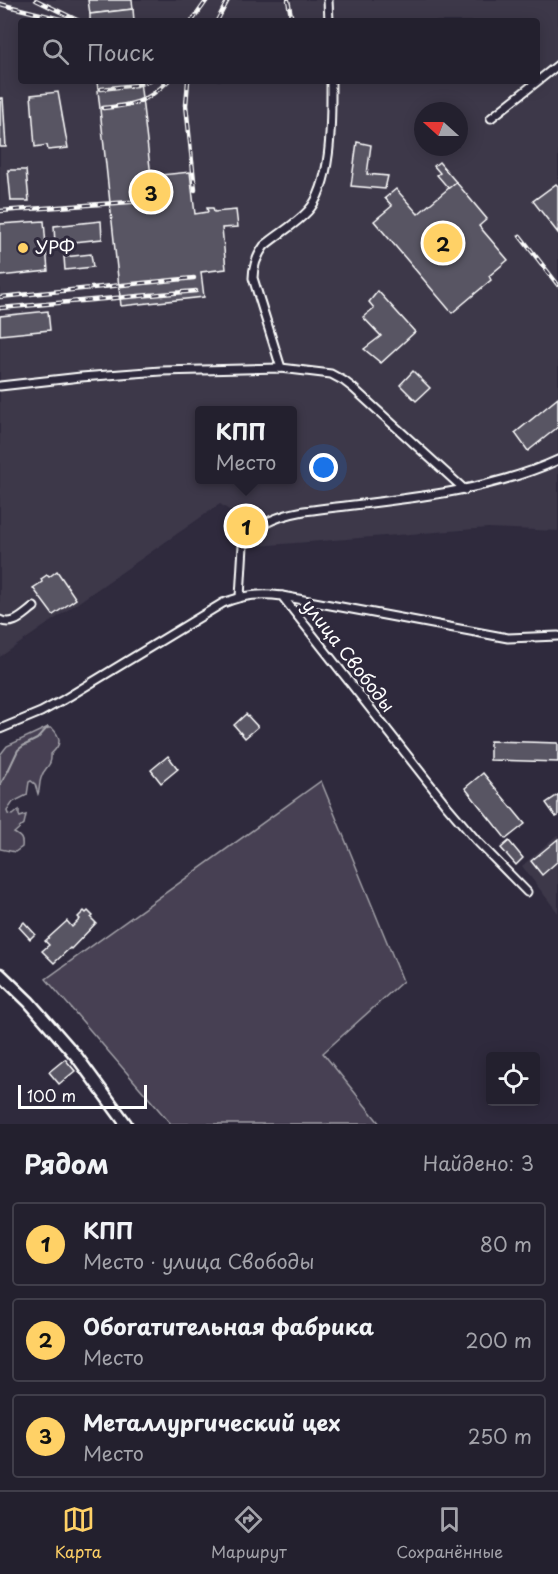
<!DOCTYPE html>
<html lang="ru">
<head>
<meta charset="utf-8">
<style>
	body { margin:0; font-family:"Playpen Sans",sans-serif; background:#2f2d3a; color:#f1f3f6 }
	.controls { position:absolute; right:18px; bottom:18px; display:grid; overflow:hidden; border-radius:6px; box-shadow:0 3px 15px #0003 }
	.controls button { width:54px; height:54px; display:grid; place-items:center; padding:0; border:0; border-bottom:2px solid #403e4a; background:#23202e; color:#f1f3f6; font:30px sans-serif }
	.compass { position:absolute; left:414px; top:102px; width:54px; height:54px; border-radius:50%; background:#23202e; box-shadow:0 3px 15px #0003; rotate:291deg }
	.scale { position:absolute; left:18px; bottom:15px; width:129px; box-sizing:border-box; padding-left:6px; border:3px solid #fff; border-top:0; font-size:16px; line-height:21px; white-space:nowrap; color:#fff; -webkit-text-stroke:4px #2f2a3d; paint-order:stroke }
	.you { position:absolute; left:324px; top:468px; width:21px; height:21px; margin:-15px; border:4px solid #fff; border-radius:50%; background:#1a73e8; box-shadow:0 0 0 9px #1a73e833 }
	.badge { display:grid; place-items:center; width:39px; height:39px; border-radius:50%; background:#ffd166; color:#111; font-size:20px; font-weight:700 }
	.pin { position:absolute; translate:-50% -50%; border:3px solid #fff; box-shadow:0 2px 6px #0006 }
	.popup { position:absolute; left:195px; top:406px; width:102px; height:78px; box-sizing:border-box; display:grid; place-content:center; border-radius:6px; background:#23202e; filter:drop-shadow(0 2px 4px #0005); font-size:20px; white-space:nowrap; color:#a3a3aa }
	.popup b { font-size:22px; color:#f1f3f6 }
	.popup::after { content:''; position:absolute; left:50%; top:100%; margin-left:-12px; border:12px solid transparent; border-top-color:#23202e }
	.list { margin:0; padding:0; list-style:none }
	h2 { display:flex; justify-content:space-between; align-items:center; height:78px; margin:0; padding:0 24px; font-size:26px }
	h2 small { font-size:20px; font-weight:400; color:#a3a3aa }
	.list li { display:grid; grid-template-columns:39px 1fr auto; gap:18px; align-items:center; box-sizing:border-box; height:84px; margin:0 12px 12px; padding:0 12px; border:2px solid #403e4a; border-radius:6px }
	.list b { display:block; font-size:22px; white-space:nowrap }
	.list p { margin:0; font-size:20px; white-space:nowrap; color:#a3a3aa }
	.list em { font-size:20px; font-style:normal; color:#a3a3aa }
	.icon { flex:none; width:33px; height:33px; fill:none; stroke:currentColor; stroke-width:2; stroke-linecap:round; stroke-linejoin:round }
	.map { position:relative; flex:none; width:558px; height:1124px; overflow:hidden }
	.search { position:absolute; background:#23202e; box-shadow:0 3px 15px #0003; left:18px; right:18px; top:18px; height:66px; display:flex; align-items:center; gap:15px; box-sizing:border-box; padding:0 21px; border-radius:6px; color:#a3a3aa; font-size:22px }
	.sheet { height:366px; background:#23202e }
	nav { display:flex; justify-content:space-around; align-items:center; box-sizing:border-box; height:84px; border-top:2px solid #403e4a; background:#23202e; font-size:16px; color:#a3a3aa }
	nav a { display:grid; justify-items:center; gap:3px }
	nav .on { color:#ffd166 }
	.map>svg:first-child { display:block }
	.built { fill:#3c3749; fill-rule:evenodd }
	.green { fill:#464152; stroke:#a2a0a8; stroke-width:1.5 }
	.lines { fill:none; stroke-linecap:round; stroke-linejoin:round }
	.stream { stroke:#a7a6ad; stroke-width:2 }
	.building { fill:#595564; stroke:#fff; stroke-width:1.5 }
	.street-casing { stroke:#fff; stroke-width:11 }
	.primary-casing { stroke:#fff; stroke-width:15 }
	.street { stroke:#2f2a3d; stroke-width:7 }
	.primary { stroke:#2f2a3d; stroke-width:10 }
	.rail-casing { stroke:#fff; stroke-width:4.5 }
	.rail { stroke:#2f2a3d; stroke-width:2; stroke-dasharray:7; stroke-linecap:butt }
	.poi-dot { fill:#ffd166; stroke:#2f2a3d; stroke-width:2 }
	.labels { text-anchor:middle; stroke-width:6; stroke-linejoin:round; paint-order:stroke }
	.poi-label { font-size:18px; fill:#fff; stroke:#2f2a3d; text-anchor:start }
	.street-label { font-size:18px; fill:#fff; stroke:#2f2a3d }
</style>
</head>
<body>
<div class="map">
<svg width="558" height="1124" viewBox="0 0 558 1124">
	<rect width="100%" height="100%" fill="#2f2a3d"/>
	<filter id="ink" filterUnits="userSpaceOnUse"><feTurbulence type="fractalNoise" baseFrequency=".0167" numOctaves="2"/><feDisplacementMap in="SourceGraphic" scale="12" xChannelSelector="R" yChannelSelector="G"/><feConvolveMatrix kernelMatrix="1 2 1 2 8 2 1 2 1" color-interpolation-filters="sRGB"/></filter>
	<g filter="url(#ink)">
		<g class="built">
			<path d="M 0,0 L 558,0 L 558,531 L 488,528 L 257,546 L 237,518 L 238,516 L 220,504 L 0,657 ZM 21,21 L 537,21 L 537,81 L 21,81 ZM 423,111 L 459,111 L 459,147 L 423,147 ZM 200,410 L 292,410 L 292,480 L 200,480 Z"/>
			<path d="M 558,834 L 558,913 L 522,866 Z"/>
		</g>
		<g class="green">
			<path d="M 46,728 L 52,728 C 62,738 61,745 51,754 C 52,768 44,766 41,778 C 39,784 40,789 38,794 L 35,784 L 31,781 L 29,782 L 27,795 L 13,802 L 7,811 L 8,814 L 13,815 L 19,810 L 19,815 L 20,817 L 26,815 L 24,824 L 14,833 C 21,837 23,839 22,847 L 15,852 L 0,849 L 0,755 L 7,746 Z"/>
			<path d="M 321,781 L 403,981 L 323,1053 L 380,1124 L 171,1124 L 46,979 Z"/>
		</g>
		<g class="lines">
			<path class="stream" d="M 0,785 L 8,771 L 18,750 L 23,746 L 37,739 L 48,727"/>
		</g>
		<g class="building">
			<path d="M 88,0 L 132,0 L 133,9 L 90,14 Z"/>
			<path d="M 133,9 L 134,21 L 90,21 L 90,14 Z"/>
			<path d="M 97,81 L 140,81 L 151,176 L 190,172 L 195,214 L 208,212 L 207,208 L 213,208 L 214,212 L 236,210 L 238,227 L 222,228 L 226,269 L 201,272 L 204,297 L 121,306 Z"/>
			<path d="M 58,92 L 68,148 L 48,150 L 47,145 L 35,147 L 31,95 Z"/>
			<path d="M 0,98 L 3,98 L 6,147 L 0,147 Z"/>
			<path d="M 357,142 L 371,145 L 367,174 L 388,176 L 385,189 L 351,186 Z"/>
			<path d="M 439,162 L 456,182 L 449,189 L 437,175 L 440,173 L 434,166 Z"/>
			<path d="M 8,170 L 26,170 L 29,201 L 11,201 Z"/>
			<path d="M 456,182 L 487,219 L 479,226 L 508,260 L 489,276 L 491,280 L 452,313 L 374,221 L 392,206 L 385,198 L 396,189 L 418,214 Z"/>
			<path d="M 556,184 L 558,186 L 558,233 L 533,201 Z"/>
			<path d="M 44,221 L 48,271 L 0,276 L 0,224 Z"/>
			<path d="M 101,221 L 102,239 L 55,244 L 54,226 Z"/>
			<path d="M 91,254 L 93,267 L 65,270 L 64,257 Z"/>
			<path d="M 378,291 L 415,332 L 381,363 L 364,349 L 381,336 L 363,317 L 374,308 L 369,302 Z"/>
			<path d="M 48,311 L 50,330 L 0,335 L 0,316 Z"/>
			<path d="M 413,371 L 430,388 L 416,401 L 400,385 Z"/>
			<path d="M 558,398 L 558,427 L 528,451 L 515,433 Z"/>
			<path d="M 246,521 L 250,528 L 246,531 L 242,524 Z"/>
			<path d="M 57,571 L 76,599 L 53,615 L 33,588 L 42,582 L 41,579 L 47,575 L 49,577 Z"/>
			<path d="M 246,714 L 258,727 L 245,738 L 234,725 Z"/>
			<path d="M 490,741 L 558,743 L 558,762 L 490,760 Z"/>
			<path d="M 168,756 L 178,769 L 161,783 L 151,770 Z"/>
			<path d="M 483,773 L 525,824 L 506,839 L 465,788 Z"/>
			<path d="M 558,795 L 558,816 L 556,817 L 546,803 Z"/>
			<path d="M 558,839 L 558,861 L 542,875 L 531,861 Z"/>
			<path d="M 509,841 L 523,858 L 516,865 L 501,848 Z"/>
			<path d="M 84,911 L 86,913 L 88,911 L 93,916 L 91,918 L 96,923 L 71,949 L 70,948 L 54,963 L 42,951 L 49,945 L 45,941 L 67,921 L 72,927 L 80,919 L 78,917 Z"/>
			<path d="M 24,922 L 35,934 L 30,939 L 19,927 Z"/>
			<path d="M 65,1059 L 75,1071 L 59,1084 L 49,1072 Z"/>
		</g>
		<g class="lines">
			<g class="street-casing">
				<g id="street">
					<path d="M 328,0 L 329,21"/>
					<path d="M 491,118 L 558,65"/>
					<path d="M 281,368 L 253,278 C 253,266 257,256 264,246 C 278,234 295,225 308,211 C 333,184 331,116 331,81"/>
					<path d="M 0,386 L 81,377 L 161,371 L 281,368 L 331,374 L 344,381 L 353,388 L 465,490"/>
					<path d="M 282,596 L 508,638 L 558,636"/>
					<path d="M 240,597 L 243,546 C 252,524 282,515 304,511 C 387,500 482,495 558,460"/>
					<path d="M 0,620 C 13,627 23,615 34,607"/>
					<path d="M 0,729 L 41,712 L 63,700 L 223,603 C 244,595 261,593 282,596 L 447,806 L 476,840 L 527,892"/>
				</g>
			</g>
			<g class="primary-casing">
				<path id="primary" d="M 0,974 L 29,1002 L 77,1057 L 126,1124"/>
			</g>
			<use href="#street" class="street"/>
			<use href="#primary" class="primary"/>
			<g class="rail-casing">
				<g id="rail">
					<path d="M 36,0 L 79,21"/>
					<path d="M 288,0 L 292,21"/>
					<path d="M 0,4 L 68,21"/>
					<path d="M 192,21 L 207,0"/>
					<path d="M 217,21 L 228,0"/>
					<path d="M 188,81 L 186,105 L 195,190"/>
					<path d="M 101,89 L 136,85 L 149,81"/>
					<path d="M 103,108 C 133,105 146,103 168,81"/>
					<path d="M 0,211 L 145,201"/>
					<path d="M 520,236 L 558,285"/>
					<path d="M 0,297 L 194,278"/>
					<path d="M 0,308 L 196,291"/>
				</g>
			</g>
			<use href="#rail" class="rail"/>
		</g>
	</g>
	<circle class="poi-dot" cx="23" cy="248" r="6"/>
	<g class="labels">
		<g class="poi-label">
			<text x="35" y="254">УРФ</text>
		</g>
		<g class="street-label">
			<text transform="translate(348 656) rotate(52)" y="6">улица Свободы</text>
		</g>
	</g>
</svg>
<div class="controls">
<button><svg class="icon" aria-label="locate" viewBox="0 0 24 24"><circle cx="12" cy="12" r="6"/><path d="M12 2v4M12 18v4M2 12h4M18 12h4"/></svg></button>
</div>
<svg class="compass" viewBox="-18 -18 36 36"><path d="M0-13l5 13h-10z" fill="#e53935"/><path d="M0 13l5-13h-10z" fill="#a3a3aa"/></svg>
<div class="scale">100 m</div>
<div class="you"></div>
<div class="pin badge" style="left:246px;top:526px">1</div>
<div class="popup"><b>КПП</b>Место</div>
<div class="pin badge" style="left:443px;top:243px">2</div>
<div class="pin badge" style="left:151px;top:192px">3</div>
<div class="search"><svg class="icon" aria-label="search" viewBox="0 0 24 24"><circle cx="10" cy="10" r="6"/><path d="M15 15l6 6"/></svg>Поиск</div>
</div>
<section class="sheet">
<h2>Рядом<small>Найдено: 3</small></h2>
<ul class="list">
<li><span class="badge">1</span><div><b>КПП</b><p>Место · улица Свободы</p></div><em>80 m</em></li>
<li><span class="badge">2</span><div><b>Обогатительная фабрика</b><p>Место</p></div><em>200 m</em></li>
<li><span class="badge">3</span><div><b>Металлургический цех</b><p>Место</p></div><em>250 m</em></li>
</ul>
</section>
<nav>
<a class="on"><svg class="icon" aria-label="map" viewBox="0 0 24 24"><path d="M3 6l6-2 6 2 6-2v14l-6 2-6-2-6 2zM9 4v14M15 6v14"/></svg>Карта</a>
<a><svg class="icon" aria-label="directions" viewBox="0 0 24 24"><path d="M12 3l9 9-9 9-9-9zM9 14v-3h6M13 9l2 2-2 2"/></svg>Маршрут</a>
<a><svg class="icon" aria-label="saved" viewBox="0 0 24 24"><path d="M7 4h10v16l-5-4-5 4z"/></svg>Сохранённые</a>
</nav>
</body>
</html>
